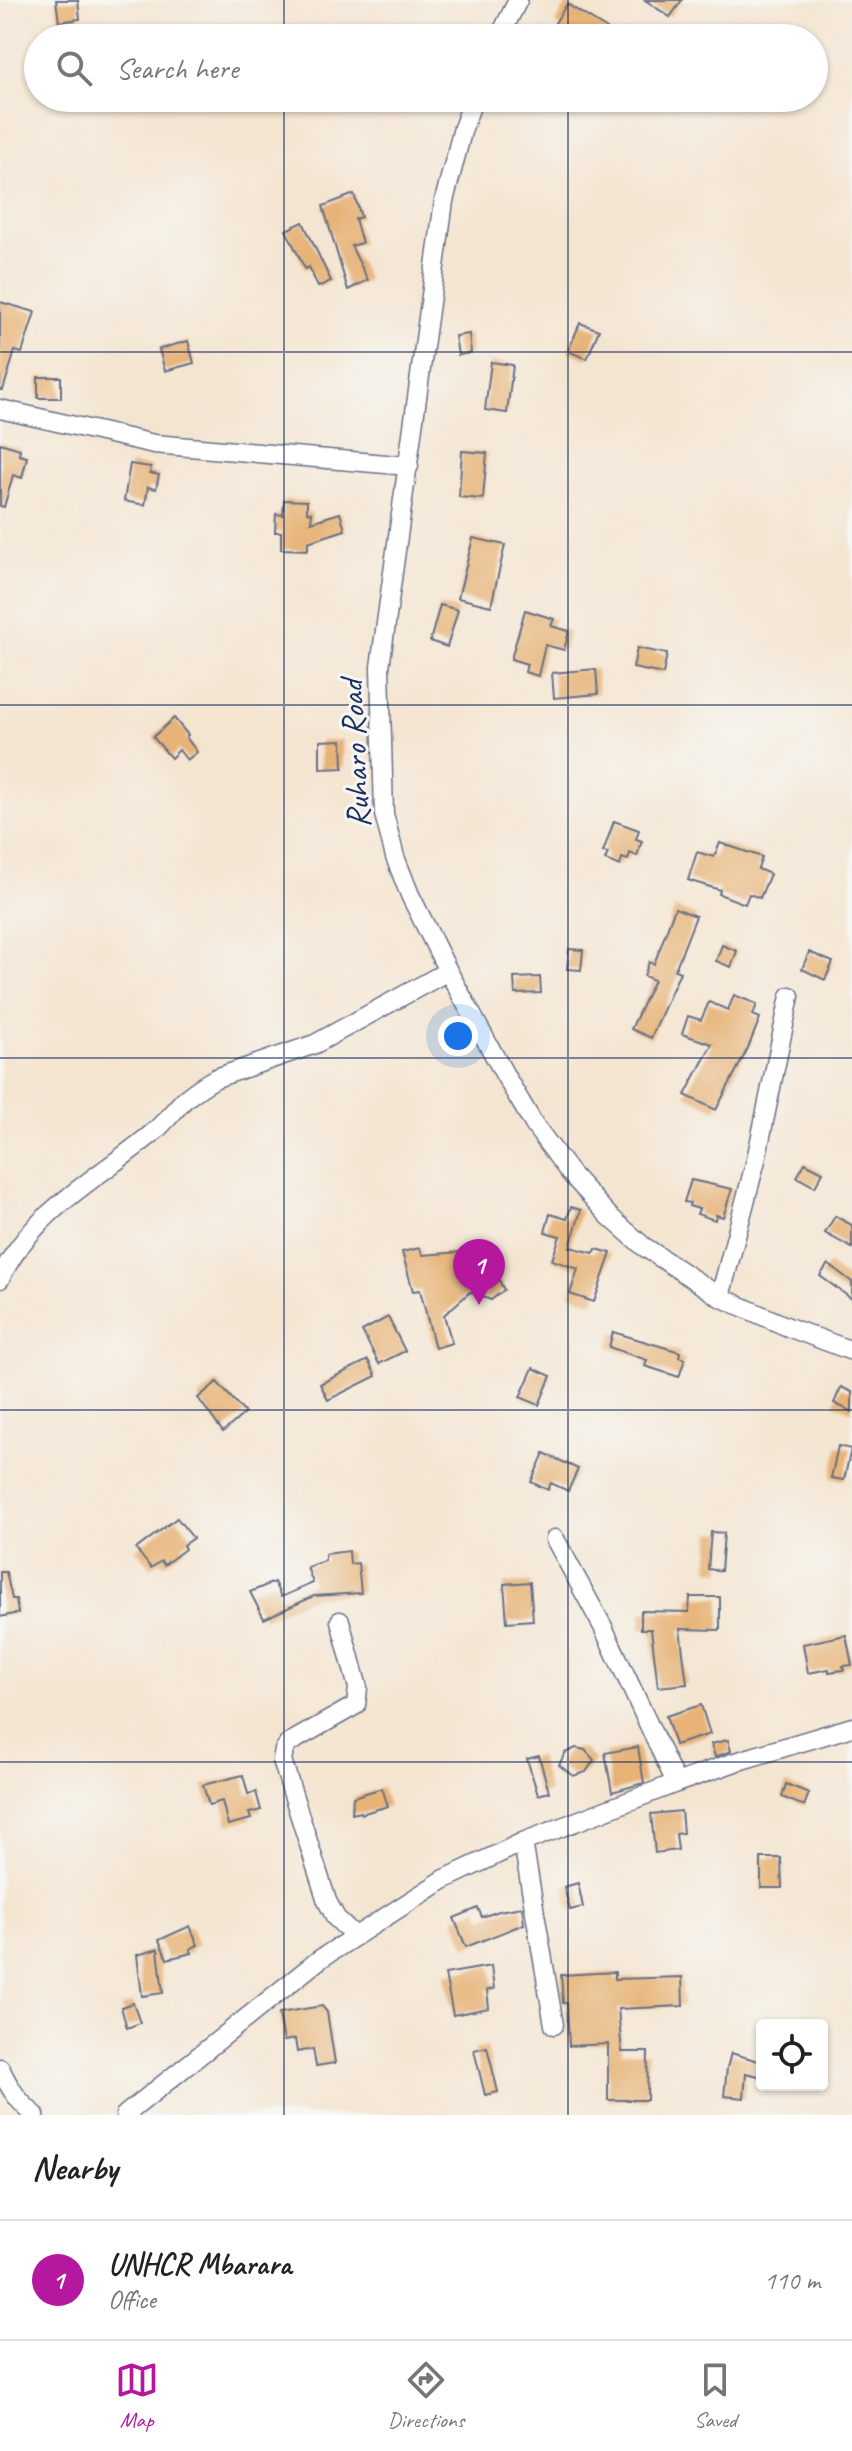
<!DOCTYPE html>
<html lang="en">
<head>
<meta charset="utf-8">
<style>
	body { margin:0; font-family:Caveat,sans-serif; background:#f2f2f2; color:#222 }
	.controls { position:absolute; right:24px; bottom:24px; display:grid; overflow:hidden; border-radius:8px; box-shadow:0 2px 6px #0004 }
	.controls button { width:72px; height:72px; display:grid; place-items:center; padding:0; border:0; border-bottom:2px solid #e0e0e0; background:#fff; color:#222; font:40px sans-serif }
	.you { position:absolute; left:458px; top:1036px; width:28px; height:28px; margin:-20px; border:6px solid #fff; border-radius:50%; background:#1a73e8; box-shadow:0 0 0 12px #1a73e833 }
	.badge { display:grid; place-items:center; width:52px; height:52px; border-radius:50%; background:#b5179e; color:#fff; font-size:26px; font-weight:700 }
	.pin { position:absolute; translate:-50% -66px; filter:drop-shadow(0 2px 4px #0008) }
	.pin::after { content:''; position:absolute; top:42px; width:28px; height:24px; background:inherit; clip-path:polygon(0 0,100% 0,50% 100%) }
	.list { margin:0; padding:0; list-style:none }
	h2 { display:flex; justify-content:space-between; align-items:center; height:104px; margin:0; padding:0 32px; font-size:34px }
	h2 small { font-size:26px; font-weight:400; color:#767676 }
	.list li { display:grid; grid-template-columns:52px 1fr auto; gap:24px; align-items:center; box-sizing:border-box; height:120px; padding:0 32px; border-top:2px solid #e0e0e0 }
	.list b { display:block; font-size:30px; white-space:nowrap }
	.list p { margin:0; font-size:26px; white-space:nowrap; color:#767676 }
	.list em { font-size:26px; font-style:normal; color:#767676 }
	.icon { flex:none; width:44px; height:44px; fill:none; stroke:currentColor; stroke-width:2; stroke-linecap:round; stroke-linejoin:round }
	.map { position:relative; flex:none; width:852px; height:2115px; overflow:hidden }
	.search { position:absolute; background:#fff; box-shadow:0 2px 6px #0004; left:24px; right:24px; top:24px; height:88px; display:flex; align-items:center; gap:20px; box-sizing:border-box; padding:0 28px; border-radius:44px; color:#767676; font-size:30px }
	.sheet { height:224px; background:#fff }
	nav { display:flex; justify-content:space-around; align-items:center; box-sizing:border-box; height:112px; border-top:2px solid #e0e0e0; background:#fff; font-size:22px; color:#767676 }
	nav a { display:grid; justify-items:center; gap:4px }
	nav .on { color:#b5179e }
	.map>svg:first-child { display:block }
	.building { fill:#e7b377 }
	.lines { fill:none; stroke-linecap:round; stroke-linejoin:round }
	.minor-casing { stroke:#676f86; stroke-width:21 }
	.minor { stroke:#fff; stroke-width:18 }
	.grid { fill:none; stroke:#1b2f5e; stroke-width:2; stroke-opacity:0.55 }
	.labels { text-anchor:middle; stroke-width:6; stroke-linejoin:round; paint-order:stroke }
	.street-label { font-size:34px; fill:#1b2f5e; stroke:#f6f6f2 }
</style>
</head>
<body>
<div class="map">
<svg width="852" height="2115" viewBox="0 0 852 2115">
	<rect width="100%" height="100%" fill="#f6f6f2"/>
	<filter id="ink" filterUnits="userSpaceOnUse"><feTurbulence type="fractalNoise" baseFrequency=".0125" numOctaves="2"/><feDisplacementMap in="SourceGraphic" scale="16" xChannelSelector="R" yChannelSelector="G"/><feConvolveMatrix kernelMatrix="1 2 1 2 8 2 1 2 1" color-interpolation-filters="sRGB"/></filter>
	<filter id="wash" filterUnits="userSpaceOnUse"><feTurbulence type="fractalNoise" baseFrequency=".006" numOctaves="4" result="noise"/><feDisplacementMap in="SourceGraphic" scale="32" xChannelSelector="R" yChannelSelector="G"/><feGaussianBlur stdDeviation="1.8" result="paint"/><feColorMatrix in="noise" values="0 0 0 0 0 0 0 0 0 0 0 0 0 0 0 0 0 1.4 0 .05"/><feComposite in="paint" operator="in"/></filter>
	<g filter="url(#wash)">
		<rect width="100%" height="100%" fill="#f4e5d1"/>
		<g id="blocks">
			<g class="building">
				<path d="M 56,0 L 78,0 L 80,19 L 59,22 Z"/>
				<path d="M 645,0 L 682,0 L 670,17 Z"/>
				<path d="M 567,4 L 607,29 L 601,38 L 572,38 L 559,30 L 561,27 L 555,23 Z"/>
				<path d="M 354,194 L 361,217 L 355,219 L 362,243 L 351,246 L 368,280 L 348,290 L 323,206 Z"/>
				<path d="M 303,222 L 331,281 L 318,287 L 309,267 L 305,269 L 286,230 Z"/>
				<path d="M 0,302 L 35,312 L 22,353 L 15,351 L 3,390 L 0,390 Z"/>
				<path d="M 580,323 L 599,330 L 587,359 L 568,351 Z"/>
				<path d="M 469,334 L 471,353 L 458,355 L 455,336 Z"/>
				<path d="M 188,341 L 194,363 L 165,371 L 159,349 Z"/>
				<path d="M 491,362 L 513,365 L 507,413 L 485,410 Z"/>
				<rect x="38" y="377" width="23" height="21"/>
				<path d="M 0,443 L 20,449 L 19,455 L 27,457 L 22,478 L 13,475 L 4,507 L 0,506 Z"/>
				<path d="M 462,451 L 487,453 L 483,499 L 459,497 Z"/>
				<path d="M 130,464 L 151,467 L 150,473 L 159,475 L 156,489 L 148,487 L 145,505 L 124,501 Z"/>
				<path d="M 284,500 L 307,501 L 307,512 L 312,513 L 311,522 L 340,513 L 345,530 L 308,542 L 308,550 L 281,549 L 281,532 L 275,532 L 276,514 L 283,515 Z"/>
				<path d="M 473,538 L 505,545 L 491,606 L 458,598 Z"/>
				<path d="M 440,605 L 458,610 L 447,647 L 430,641 Z"/>
				<path d="M 525,610 L 554,619 L 551,626 L 569,631 L 564,650 L 545,645 L 538,676 L 525,672 L 527,664 L 511,659 Z"/>
				<path d="M 637,648 L 667,654 L 663,674 L 633,668 Z"/>
				<path d="M 596,669 L 598,694 L 554,698 L 552,673 Z"/>
				<path d="M 174,718 L 188,735 L 186,737 L 197,752 L 187,760 L 179,750 L 171,758 L 153,737 Z"/>
				<path d="M 342,740 L 343,768 L 320,769 L 320,741 Z"/>
				<path d="M 614,821 L 639,830 L 636,839 L 642,841 L 637,856 L 630,853 L 628,860 L 622,858 L 620,866 L 605,860 L 608,853 L 603,852 Z"/>
				<path d="M 720,843 L 762,857 L 758,869 L 770,874 L 760,898 L 749,894 L 745,904 L 719,894 L 720,890 L 688,880 L 697,852 L 714,857 Z"/>
				<path d="M 675,908 L 696,916 L 675,970 L 680,972 L 651,1038 L 631,1029 L 654,980 L 644,976 L 649,962 L 654,964 Z"/>
				<path d="M 722,945 L 737,951 L 731,967 L 716,961 Z"/>
				<path d="M 569,949 L 583,950 L 581,970 L 567,969 Z"/>
				<path d="M 809,952 L 833,962 L 825,980 L 802,969 Z"/>
				<path d="M 540,977 L 541,993 L 515,994 L 514,978 Z"/>
				<path d="M 734,995 L 757,1004 L 753,1015 L 760,1018 L 748,1048 L 716,1110 L 685,1095 L 712,1044 L 682,1034 L 688,1016 L 701,1020 L 709,1002 L 728,1010 Z"/>
				<path d="M 805,1163 L 823,1172 L 815,1187 L 797,1177 Z"/>
				<path d="M 691,1180 L 732,1189 L 723,1217 L 716,1215 L 715,1220 L 697,1214 L 699,1209 L 689,1206 L 690,1203 L 684,1202 Z"/>
				<path d="M 571,1207 L 581,1210 L 570,1247 L 594,1253 L 596,1249 L 611,1253 L 594,1302 L 570,1294 L 578,1269 L 552,1260 L 560,1236 L 545,1232 L 550,1214 L 567,1219 Z"/>
				<path d="M 835,1216 L 852,1225 L 852,1248 L 825,1233 Z"/>
				<path d="M 420,1248 L 422,1255 L 489,1250 L 491,1264 L 504,1290 L 491,1300 L 470,1292 L 444,1315 L 452,1343 L 435,1348 L 420,1290 L 413,1291 L 402,1252 Z"/>
				<path d="M 828,1264 L 852,1282 L 852,1299 L 820,1276 Z"/>
				<path d="M 388,1317 L 405,1351 L 379,1364 L 362,1331 Z"/>
				<path d="M 613,1332 L 680,1352 L 679,1357 L 685,1359 L 679,1377 L 645,1366 L 647,1360 L 609,1347 Z"/>
				<path d="M 368,1360 L 376,1376 L 328,1400 L 320,1384 Z"/>
				<path d="M 533,1368 L 551,1376 L 539,1405 L 520,1397 Z"/>
				<path d="M 217,1382 L 245,1413 L 223,1432 L 198,1398 Z"/>
				<path d="M 841,1387 L 852,1392 L 852,1412 L 834,1403 Z"/>
				<path d="M 838,1446 L 851,1449 L 844,1480 L 831,1478 Z"/>
				<path d="M 544,1453 L 578,1469 L 568,1491 L 551,1483 L 548,1490 L 531,1482 Z"/>
				<path d="M 177,1518 L 193,1538 L 183,1545 L 185,1549 L 164,1565 L 161,1561 L 151,1568 L 136,1549 Z"/>
				<path d="M 711,1532 L 724,1533 L 721,1571 L 708,1569 Z"/>
				<path d="M 349,1551 L 350,1564 L 358,1563 L 361,1593 L 314,1596 L 264,1619 L 250,1592 L 274,1582 L 281,1597 L 313,1583 L 307,1567 L 325,1561 L 325,1554 Z"/>
				<path d="M 0,1572 L 6,1572 L 12,1599 L 16,1599 L 18,1613 L 0,1617 Z"/>
				<path d="M 530,1582 L 533,1620 L 507,1622 L 504,1584 Z"/>
				<path d="M 690,1597 L 720,1597 L 720,1630 L 680,1629 L 687,1684 L 658,1687 L 651,1629 L 641,1629 L 641,1611 L 689,1612 Z"/>
				<path d="M 846,1635 L 852,1665 L 843,1666 L 844,1670 L 829,1672 L 829,1669 L 808,1673 L 803,1644 Z"/>
				<path d="M 701,1705 L 710,1734 L 675,1745 L 666,1716 Z"/>
				<path d="M 728,1740 L 731,1751 L 715,1757 L 711,1744 Z"/>
				<path d="M 638,1747 L 644,1783 L 612,1792 L 605,1753 Z"/>
				<path d="M 576,1748 L 585,1750 L 594,1760 L 586,1772 L 573,1776 L 559,1765 L 565,1753 Z"/>
				<path d="M 539,1756 L 549,1792 L 538,1795 L 527,1759 Z"/>
				<path d="M 243,1775 L 248,1794 L 256,1792 L 261,1810 L 249,1813 L 251,1819 L 228,1825 L 222,1801 L 209,1805 L 203,1785 Z"/>
				<path d="M 786,1784 L 809,1793 L 804,1806 L 782,1797 Z"/>
				<path d="M 382,1788 L 388,1806 L 361,1814 L 360,1812 L 352,1814 L 353,1797 Z"/>
				<path d="M 681,1811 L 683,1833 L 676,1834 L 678,1850 L 655,1853 L 651,1814 Z"/>
				<path d="M 761,1858 L 781,1858 L 782,1888 L 761,1888 Z"/>
				<path d="M 578,1883 L 583,1907 L 570,1910 L 564,1887 Z"/>
				<path d="M 522,1907 L 524,1924 L 466,1947 L 454,1918 L 478,1908 L 482,1917 L 499,1911 Z"/>
				<path d="M 190,1926 L 198,1945 L 190,1949 L 192,1953 L 167,1959 L 159,1940 Z"/>
				<path d="M 158,1949 L 163,1993 L 142,1996 L 137,1955 Z"/>
				<path d="M 491,1966 L 494,1989 L 487,1990 L 489,2008 L 453,2015 L 445,1974 Z"/>
				<path d="M 615,1972 L 615,1979 L 682,1977 L 683,2006 L 618,2009 L 622,2052 L 648,2052 L 647,2100 L 608,2100 L 608,2044 L 569,2046 L 567,2003 L 563,2003 L 561,1975 Z"/>
				<path d="M 133,2003 L 140,2023 L 127,2028 L 121,2007 Z"/>
				<path d="M 322,2006 L 327,2012 L 335,2063 L 316,2066 L 313,2049 L 297,2052 L 295,2039 L 284,2041 L 279,2013 Z"/>
				<path d="M 487,2047 L 498,2092 L 485,2095 L 474,2050 Z"/>
				<path d="M 731,2053 L 762,2062 L 762,2077 L 746,2073 L 744,2098 L 724,2096 L 727,2068 Z"/>
			</g>
		</g>
	</g>
	<g filter="url(#ink)">
		<use href="#blocks" fill-opacity="0" stroke="#676f86" stroke-width="2"/>
		<g class="lines">
			<g class="minor-casing">
				<g id="minor">
					<path d="M 499,38 L 518,0"/>
					<path d="M 474,98 L 463,128 L 444,201 L 380,667 L 384,814 L 395,857 L 410,895 L 448,971 L 506,1077 L 535,1126 L 570,1173 L 609,1216 L 643,1246 L 720,1297 L 788,1327 L 852,1351"/>
					<path d="M 0,409 L 154,444 L 409,466"/>
					<path d="M 0,1279 C 32,1210 100,1178 155,1131 C 166,1121 175,1109 185,1099 C 195,1091 205,1084 216,1078 L 315,1044 L 448,971"/>
					<path d="M 720,1297 L 756,1160 L 790,996"/>
					<path d="M 555,1539 L 603,1627 L 676,1783"/>
					<path d="M 340,1621 L 358,1688 L 356,1705 L 289,1743 L 284,1750 L 282,1760 L 327,1901 L 336,1918 L 355,1936"/>
					<path d="M 523,1842 L 554,2025"/>
					<path d="M 0,2068 C 9,2087 18,2102 35,2115"/>
					<path d="M 125,2115 L 320,1959 L 443,1880 L 523,1842 L 676,1783 L 735,1762 L 852,1727"/>
				</g>
			</g>
			<use href="#minor" class="minor"/>
		</g>
	</g>
	<path class="grid" d="M 284,0 L 284,38M 568,0 L 568,38M 284,98 L 284,2115M 568,98 L 568,2115M 0,352 L 852,352M 0,705 L 852,705M 0,1058 L 852,1058M 0,1410 L 852,1410M 0,1762 L 852,1762"/>
	<g class="labels">
		<g class="street-label">
			<text transform="translate(354 754) rotate(-93)" y="12">Ruharo Road</text>
		</g>
	</g>
</svg>
<div class="controls">
<button><svg class="icon" aria-label="locate" viewBox="0 0 24 24"><circle cx="12" cy="12" r="6"/><path d="M12 2v4M12 18v4M2 12h4M18 12h4"/></svg></button>
</div>
<div class="you"></div>
<div class="pin badge" style="left:479px;top:1305px">1</div>
<div class="search"><svg class="icon" aria-label="search" viewBox="0 0 24 24"><circle cx="10" cy="10" r="6"/><path d="M15 15l6 6"/></svg>Search here</div>
</div>
<section class="sheet">
<h2>Nearby<small></small></h2>
<ul class="list">
<li><span class="badge">1</span><div><b>UNHCR Mbarara</b><p>Office</p></div><em>110 m</em></li>
</ul>
</section>
<nav>
<a class="on"><svg class="icon" aria-label="map" viewBox="0 0 24 24"><path d="M3 6l6-2 6 2 6-2v14l-6 2-6-2-6 2zM9 4v14M15 6v14"/></svg>Map</a>
<a><svg class="icon" aria-label="directions" viewBox="0 0 24 24"><path d="M12 3l9 9-9 9-9-9zM9 14v-3h6M13 9l2 2-2 2"/></svg>Directions</a>
<a><svg class="icon" aria-label="saved" viewBox="0 0 24 24"><path d="M7 4h10v16l-5-4-5 4z"/></svg>Saved</a>
</nav>
</body>
</html>
